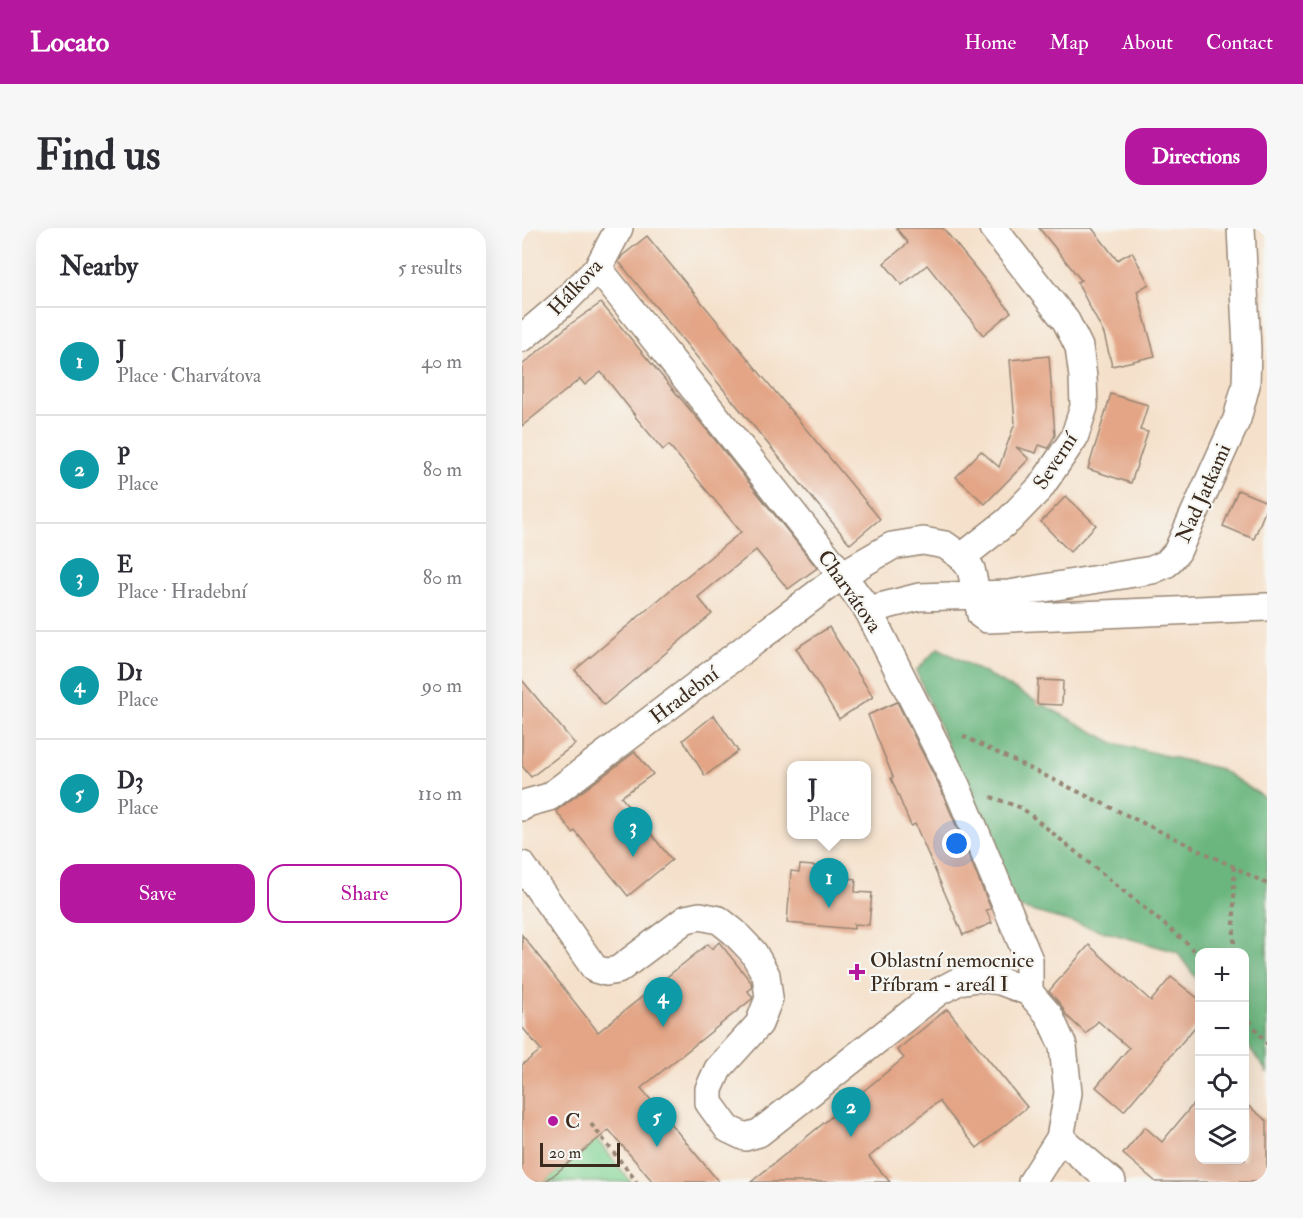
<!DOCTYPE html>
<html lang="en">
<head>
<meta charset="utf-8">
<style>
	body { margin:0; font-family:"IM FELL Double Pica",serif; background:#f7f7f7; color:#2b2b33 }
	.controls { position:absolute; right:18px; bottom:18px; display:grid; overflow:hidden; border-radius:12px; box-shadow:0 6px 24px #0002 }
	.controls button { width:54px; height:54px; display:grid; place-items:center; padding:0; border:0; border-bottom:2px solid #e1e1e2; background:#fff; color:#2b2b33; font:30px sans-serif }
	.scale { position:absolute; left:18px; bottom:15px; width:80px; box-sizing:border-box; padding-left:6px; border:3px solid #3b2a1e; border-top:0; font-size:16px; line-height:21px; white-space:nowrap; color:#3b2a1e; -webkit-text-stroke:4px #f6f6f2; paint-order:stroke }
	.you { position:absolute; left:435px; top:616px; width:21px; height:21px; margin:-15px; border:4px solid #fff; border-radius:50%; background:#1a73e8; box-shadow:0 0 0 9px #1a73e833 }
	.badge { display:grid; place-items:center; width:39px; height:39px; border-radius:50%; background:#b5179e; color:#fff; font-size:20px; font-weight:700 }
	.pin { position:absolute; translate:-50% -50px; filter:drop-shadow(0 2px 3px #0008) }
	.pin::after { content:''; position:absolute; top:32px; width:21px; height:18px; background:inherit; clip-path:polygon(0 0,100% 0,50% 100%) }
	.popup { position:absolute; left:265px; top:533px; width:84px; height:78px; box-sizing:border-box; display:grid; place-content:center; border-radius:12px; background:#fff; filter:drop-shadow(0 2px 4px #0005); font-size:20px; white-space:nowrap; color:#7c7c81 }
	.popup b { font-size:22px; color:#2b2b33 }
	.popup::after { content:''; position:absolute; left:50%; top:100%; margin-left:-12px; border:12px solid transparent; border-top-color:#fff }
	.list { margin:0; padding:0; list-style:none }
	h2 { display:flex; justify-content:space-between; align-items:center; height:78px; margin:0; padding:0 24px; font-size:26px }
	h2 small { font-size:20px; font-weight:400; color:#7c7c81 }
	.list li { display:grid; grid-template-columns:39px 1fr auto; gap:18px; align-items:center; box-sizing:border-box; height:108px; padding:0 24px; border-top:2px solid #e1e1e2 }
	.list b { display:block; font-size:22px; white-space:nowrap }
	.list p { margin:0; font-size:20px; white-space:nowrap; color:#7c7c81 }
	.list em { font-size:20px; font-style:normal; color:#7c7c81 }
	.actions { display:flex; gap:12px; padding:18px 24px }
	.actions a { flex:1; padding:14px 0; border:2px solid #b5179e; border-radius:18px; text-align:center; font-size:21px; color:#b5179e }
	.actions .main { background:#b5179e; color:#fff }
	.icon { flex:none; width:33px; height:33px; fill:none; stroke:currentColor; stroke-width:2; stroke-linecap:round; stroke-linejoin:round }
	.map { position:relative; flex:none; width:745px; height:954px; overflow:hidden; border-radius:18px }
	header { display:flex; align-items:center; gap:36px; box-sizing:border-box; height:84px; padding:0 30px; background:#b5179e; color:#fff }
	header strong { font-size:28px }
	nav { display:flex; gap:33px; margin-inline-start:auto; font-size:21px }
	.intro { display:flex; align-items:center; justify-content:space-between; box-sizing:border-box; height:144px; padding:0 36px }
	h1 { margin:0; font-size:42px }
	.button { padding:15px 27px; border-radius:18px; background:#b5179e; color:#fff; font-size:21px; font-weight:700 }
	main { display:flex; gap:36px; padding:0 36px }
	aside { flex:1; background:#fff; border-radius:18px; box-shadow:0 6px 24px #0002 }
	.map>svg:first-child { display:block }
	.green { fill:#83d494; stroke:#5f7f59; stroke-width:1.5 }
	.forest { fill:#6ab67e; stroke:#52704e; stroke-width:1.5 }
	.building { fill:#e3a586 }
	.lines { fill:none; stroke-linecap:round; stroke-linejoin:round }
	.minor-casing { stroke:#988674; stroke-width:30 }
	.path { stroke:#988674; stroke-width:4; stroke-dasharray:4.5 4.5; stroke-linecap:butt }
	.minor { stroke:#fff; stroke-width:27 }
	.poi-dot { fill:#b5179e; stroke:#f6f6f2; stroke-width:2 }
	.labels { text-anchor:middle; stroke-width:4.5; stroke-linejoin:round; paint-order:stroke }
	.street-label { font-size:21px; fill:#3b2a1e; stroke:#f6f6f2 }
	.poi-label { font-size:21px; fill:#3b2a1e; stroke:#f6f6f2; text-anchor:start }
</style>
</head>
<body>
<header>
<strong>Locato</strong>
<nav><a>Home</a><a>Map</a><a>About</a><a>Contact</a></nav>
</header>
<div class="intro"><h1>Find us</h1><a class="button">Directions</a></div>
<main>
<aside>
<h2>Nearby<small>5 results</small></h2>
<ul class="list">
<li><span class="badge" style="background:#0f9aa8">1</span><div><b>J</b><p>Place · Charvátova</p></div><em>40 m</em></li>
<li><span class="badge" style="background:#0f9aa8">2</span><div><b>P</b><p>Place</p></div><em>80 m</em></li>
<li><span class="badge" style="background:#0f9aa8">3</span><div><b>E</b><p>Place · Hradební</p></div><em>80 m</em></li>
<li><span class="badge" style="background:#0f9aa8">4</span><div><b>D1</b><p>Place</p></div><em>90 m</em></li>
<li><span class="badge" style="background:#0f9aa8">5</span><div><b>D3</b><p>Place</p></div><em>110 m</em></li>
</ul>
<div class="actions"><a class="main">Save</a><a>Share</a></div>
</aside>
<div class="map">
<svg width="745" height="954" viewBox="0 0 745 954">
	<rect width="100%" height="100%" fill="#f6f6f2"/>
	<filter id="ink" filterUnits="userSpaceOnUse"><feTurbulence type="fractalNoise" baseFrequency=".0167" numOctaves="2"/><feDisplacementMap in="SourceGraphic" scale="12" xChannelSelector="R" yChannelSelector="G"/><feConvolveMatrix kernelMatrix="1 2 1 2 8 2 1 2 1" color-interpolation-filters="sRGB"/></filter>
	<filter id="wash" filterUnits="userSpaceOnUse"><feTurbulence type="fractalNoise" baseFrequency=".008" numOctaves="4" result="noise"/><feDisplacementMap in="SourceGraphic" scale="24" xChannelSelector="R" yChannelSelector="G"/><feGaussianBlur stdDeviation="1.35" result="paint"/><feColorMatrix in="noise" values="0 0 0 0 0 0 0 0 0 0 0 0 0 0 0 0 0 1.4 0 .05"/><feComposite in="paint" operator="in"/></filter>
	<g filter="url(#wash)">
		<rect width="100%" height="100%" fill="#f5e1cb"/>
		<path class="green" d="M 71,907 L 109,954 L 23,954 L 65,920 Z"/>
		<path class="forest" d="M 416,420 L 592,515 L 698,541 L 745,571 L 745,844 L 723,814 L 722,724 L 678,724 L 677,754 L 655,724 L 495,679 L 394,443 Z"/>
		<g id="blocks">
			<g class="building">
				<path d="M 374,0 L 421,0 L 489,84 L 461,107 L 405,37 L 380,57 L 362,35 L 386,15 Z"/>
				<path d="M 517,0 L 570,0 L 595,32 L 610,24 L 627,56 L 615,63 L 633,128 L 590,138 L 582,106 L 555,54 L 559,52 Z"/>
				<path d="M 125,8 L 358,291 L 328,316 L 97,34 L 100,28 Z"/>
				<path d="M 79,75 L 189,207 L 295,340 L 266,361 L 234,322 L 176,369 L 190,386 L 82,477 L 53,442 L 159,353 L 219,304 L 147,217 L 141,222 L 111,186 L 112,186 L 79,144 L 63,157 L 58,151 L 0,198 L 0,137 L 47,97 Z"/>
				<path d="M 527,128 L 533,207 L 526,220 L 517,217 L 514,225 L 494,219 L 507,231 L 463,276 L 434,249 L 459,223 L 477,239 L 493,195 L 488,132 Z"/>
				<path d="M 589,166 L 626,177 L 618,202 L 626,204 L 609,255 L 566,241 Z"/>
				<path d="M 716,262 L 745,274 L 745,278 L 732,311 L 701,298 Z"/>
				<path d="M 544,268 L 574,297 L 548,324 L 519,294 Z"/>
				<path d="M 307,399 L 351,469 L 317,491 L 274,420 Z"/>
				<path d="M 0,452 L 53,516 L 9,549 L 0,538 Z"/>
				<path d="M 516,452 L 541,453 L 540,477 L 515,476 Z"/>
				<path d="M 375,474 L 420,564 L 469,681 L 464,682 L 470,695 L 441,707 L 393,596 L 389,598 L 369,550 L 371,549 L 346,487 Z"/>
				<path d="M 192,487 L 216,523 L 183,548 L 161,512 Z"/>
				<path d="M 113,524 L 131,546 L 99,569 L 150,632 L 106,668 L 53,603 L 51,605 L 34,583 Z"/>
				<path d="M 278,637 L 306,639 L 306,648 L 334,651 L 333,664 L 350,665 L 347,697 L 332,696 L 332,701 L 265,695 L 269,643 L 277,644 Z"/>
				<path d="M 0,707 L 76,804 L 186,716 L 190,721 L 197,714 L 229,754 L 230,760 L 226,763 L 230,769 L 230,771 L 119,860 L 197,954 L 131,954 L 87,902 L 23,954 L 0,954 L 0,837 L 19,822 L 0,799 Z"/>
				<path d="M 567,717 L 629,773 L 649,749 L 678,772 L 678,793 L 602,883 L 574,859 L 607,820 L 576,793 L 564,806 L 545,788 L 539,777 L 527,763 Z"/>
				<path d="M 425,781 L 505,879 L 455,920 L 417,873 L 347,929 L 368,954 L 229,954 L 382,830 L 375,822 Z"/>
				<path d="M 678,868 L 678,932 L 723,932 L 723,875 L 745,893 L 745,954 L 634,954 L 601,926 L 623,899 L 640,914 Z"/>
			</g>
		</g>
	</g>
	<g filter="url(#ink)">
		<use href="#blocks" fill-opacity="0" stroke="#988674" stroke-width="1.5"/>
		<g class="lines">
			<g class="minor-casing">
				<g id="minor">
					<path d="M 76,40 L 320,347 L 346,382 L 434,557 L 507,732 L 507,764"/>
					<path d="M 0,110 L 40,76 L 76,40 L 97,0"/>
					<path d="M 440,329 L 487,292 L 518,260 L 552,210 L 562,179 L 561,149 L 557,119 L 544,93 L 471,0"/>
					<path d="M 346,382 L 397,369 L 487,366 L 630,342 L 644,336 L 655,324 L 715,191 L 724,157 L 725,121 L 719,0"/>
					<path d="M 0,579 L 5,575 L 27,569 L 320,347 L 370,318 L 401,313 L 423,317 L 440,329 L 449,341 L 459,387 L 465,391 L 745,379"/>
					<path d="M 0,637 L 73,741 L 84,744 L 96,742 L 164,691 L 178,688 L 197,692 L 212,704 L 231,724 L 244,747 L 247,770 L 237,796 L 196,841 L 187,861 L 187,875 L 206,901 L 223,909 L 237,905 L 416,764 L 437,753 L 455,750 L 478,753 L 507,764 L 527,787 L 541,818 L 546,865 L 538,910"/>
					<path d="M 510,954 L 538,910 L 590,954"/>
				</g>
			</g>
			<g class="path">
				<path d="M 441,508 L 712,639 L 745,656"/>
				<path d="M 469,569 L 500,580 L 665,715 L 678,730"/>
				<path d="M 712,724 L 712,639"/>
				<path d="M 722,785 L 745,816"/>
				<path d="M 69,896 L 115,954"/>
			</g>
			<use href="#minor" class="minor"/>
		</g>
	</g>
	<g class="poi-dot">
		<path d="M332 735h6v6h6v6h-6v6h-6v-6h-6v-6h6z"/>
		<circle cx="31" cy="893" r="6"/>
	</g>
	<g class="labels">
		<g class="street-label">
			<text transform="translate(53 59) rotate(-47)" y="7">Hálkova</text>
			<text transform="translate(533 233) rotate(-57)" y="7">Severní</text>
			<text transform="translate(681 265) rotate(-66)" y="7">Nad Jatkami</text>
			<text transform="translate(328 363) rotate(55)" y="7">Charvátova</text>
			<text transform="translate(162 467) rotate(-37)" y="7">Hradební</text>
		</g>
		<g class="poi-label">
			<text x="348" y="739">Oblastní nemocnice<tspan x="348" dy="24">Příbram - areál I</tspan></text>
			<text x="43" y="900">C</text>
		</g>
	</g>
</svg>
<div class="controls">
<button>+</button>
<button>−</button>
<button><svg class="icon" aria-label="locate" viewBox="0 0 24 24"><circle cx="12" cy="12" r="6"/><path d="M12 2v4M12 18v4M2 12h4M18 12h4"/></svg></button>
<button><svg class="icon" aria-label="layers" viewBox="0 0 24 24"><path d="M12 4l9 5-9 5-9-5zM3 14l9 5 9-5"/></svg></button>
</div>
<div class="scale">20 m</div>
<div class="you"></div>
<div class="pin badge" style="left:307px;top:680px;background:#0f9aa8">1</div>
<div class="popup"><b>J</b>Place</div>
<div class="pin badge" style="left:329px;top:909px;background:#0f9aa8">2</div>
<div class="pin badge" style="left:111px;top:629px;background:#0f9aa8">3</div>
<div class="pin badge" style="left:141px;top:799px;background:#0f9aa8">4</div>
<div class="pin badge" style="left:135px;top:919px;background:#0f9aa8">5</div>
</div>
</main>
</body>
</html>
